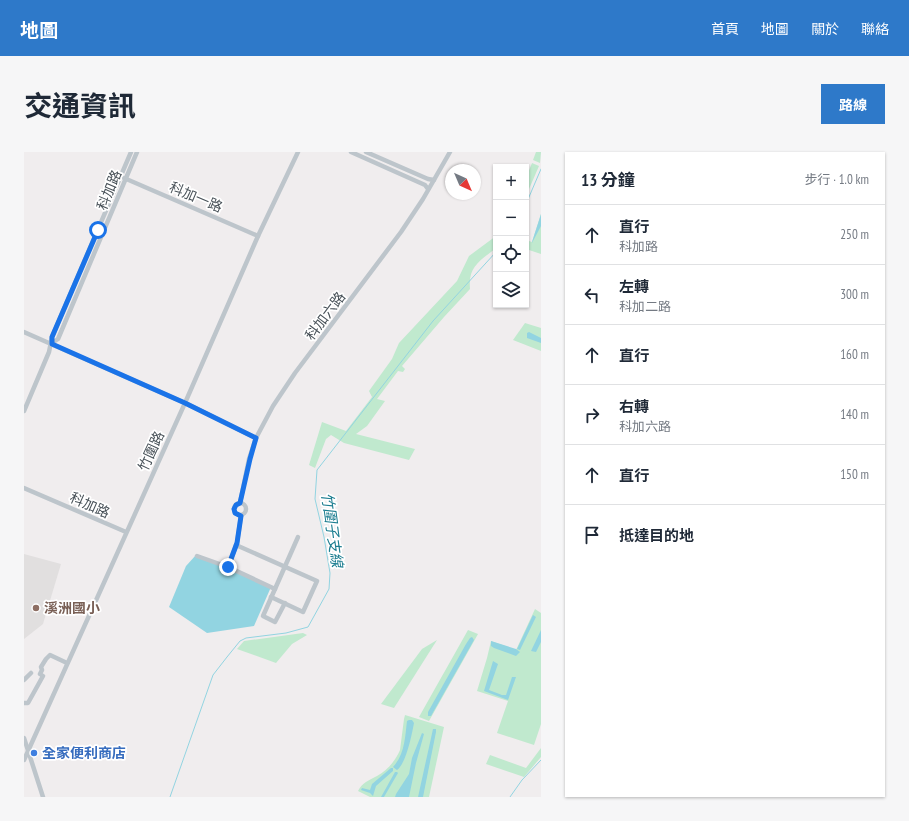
<!DOCTYPE html>
<html lang="zh-TW">
<head>
<meta charset="utf-8">
<style>
	body { margin:0; font-family:"PT Sans Narrow","Noto Sans TC",sans-serif; background:#f6f6f7; color:#1f2937 }
	.controls { position:absolute; right:12px; top:12px; display:grid; overflow:hidden; border-radius:0px; box-shadow:0 1px 3px #0004 }
	.controls button { width:36px; height:36px; display:grid; place-items:center; padding:0; border:0; border-bottom:1px solid #e0e1e3; background:#fff; color:#1f2937; font:20px sans-serif }
	.compass { position:absolute; left:421px; top:12px; width:36px; height:36px; border-radius:50%; background:#fff; box-shadow:0 1px 3px #0004; rotate:136deg }
	.stop { position:absolute; width:12px; height:12px; margin:-9px; border:3px solid #1a73e8; border-radius:50%; background:#fff }
	.stop.end { background:#1a73e8; border-color:#fff; box-shadow:0 1px 4px #0008 }
	.list { margin:0; padding:0; list-style:none }
	h2 { display:flex; justify-content:space-between; align-items:center; height:52px; margin:0; padding:0 16px; font-size:17px }
	h2 small { font-size:13px; font-weight:400; color:#747a83 }
	.list li { display:grid; grid-template-columns:26px 1fr auto; gap:12px; align-items:center; box-sizing:border-box; height:60px; padding:0 16px; border-top:1px solid #e0e1e3 }
	.list b { display:block; font-size:15px; white-space:nowrap }
	.list p { margin:0; font-size:13px; white-space:nowrap; color:#747a83 }
	.list em { font-size:13px; font-style:normal; color:#747a83 }
	.icon { flex:none; width:22px; height:22px; fill:none; stroke:currentColor; stroke-width:2; stroke-linecap:round; stroke-linejoin:round }
	.map { position:relative; flex:none; width:517px; height:645px; overflow:hidden; border-radius:0px }
	header { display:flex; align-items:center; gap:24px; box-sizing:border-box; height:56px; padding:0 20px; background:#2e79c9; color:#fff }
	header strong { font-size:19px }
	nav { display:flex; gap:22px; margin-inline-start:auto; font-size:14px }
	.intro { display:flex; align-items:center; justify-content:space-between; box-sizing:border-box; height:96px; padding:0 24px }
	h1 { margin:0; font-size:28px }
	.button { padding:10px 18px; border-radius:0px; background:#2e79c9; color:#fff; font-size:14px; font-weight:700 }
	main { display:flex; gap:24px; padding:0 24px }
	aside { flex:1; background:#fff; border-radius:0px; box-shadow:0 1px 3px #0004 }
	.map>svg:first-child { display:block }
	.education { fill:#e1dfdf }
	.green { fill:#c0e9ce }
	.water { fill:#92d4e1 }
	.lines { fill:none; stroke-linecap:round; stroke-linejoin:round }
	.stream { stroke:#92d4e1; stroke-width:1 }
	.minor { stroke:#bdc5cb; stroke-width:4.5 }
	.route { stroke:#1a73e8; stroke-width:5 }
	.education-dot { fill:#8d6e63; stroke:#fff; stroke-width:1.5 }
	.shop-dot { fill:#3f7fe0; stroke:#fff; stroke-width:1.5 }
	.labels { text-anchor:middle; stroke-width:3.5; stroke-linejoin:round; paint-order:stroke }
	.street-label { font-size:14px; fill:#485158; stroke:#fff }
	.education-label { font-size:14px; font-weight:bold; fill:#785e54; stroke:#fff; text-anchor:start }
	.shop-label { font-size:14px; font-weight:bold; fill:#366cbe; stroke:#fff; text-anchor:start }
	.water-label { font-size:15px; font-style:italic; fill:#1c7d90; stroke:#fff }
</style>
</head>
<body>
<header>
<strong>地圖</strong>
<nav><a>首頁</a><a>地圖</a><a>關於</a><a>聯絡</a></nav>
</header>
<div class="intro"><h1>交通資訊</h1><a class="button">路線</a></div>
<main>
<div class="map">
<svg width="517" height="645" viewBox="0 0 517 645">
	<rect width="100%" height="100%" fill="#f0edee"/>
	<path class="education" d="M 0,402 L 37,412 L 19,472 L 0,487 Z"/>
	<g class="green">
		<path d="M 512,0 L 517,0 L 516,11 L 509,8 Z"/>
		<path d="M 508,11 L 515,14 L 502,44 L 502,26 Z"/>
		<path d="M 517,62 L 517,102 L 502,97 L 502,88 L 508,90 Z"/>
		<path d="M 472,84 L 472,96 C 456,109 444,114 446,137 L 420,165 L 378,214 L 381,217 L 379,220 L 374,219 L 353,247 L 361,249 L 343,274 L 332,282 L 391,297 L 385,308 L 320,291 L 307,283 L 302,287 L 291,316 L 285,313 L 298,270 L 322,279 L 348,245 L 345,239 L 368,207 L 375,191 L 433,129 L 445,104 Z"/>
		<path d="M 501,171 L 517,176 L 517,199 L 489,188 Z"/>
		<path d="M 511,457 L 517,461 L 517,572 L 510,593 L 473,581 L 484,549 L 453,539 L 463,506 L 467,489 L 492,498 Z"/>
		<path d="M 444,478 L 454,482 L 405,569 L 395,565 Z"/>
		<path d="M 279,481 L 283,483 L 268,492 L 252,511 L 213,497 L 220,489 Z"/>
		<path d="M 413,488 L 370,556 L 357,552 L 398,497 Z"/>
		<path d="M 381,563 L 420,575 L 405,645 L 346,645 L 334,639 C 338,631 345,628 353,624 C 363,619 372,608 376,598 L 380,567 Z"/>
		<path d="M 517,596 L 517,605 L 500,625 L 462,612 L 466,603 L 502,616 Z"/>
	</g>
	<g class="water">
		<path d="M 517,62 L 517,74 L 508,91 L 508,90 Z"/>
		<path d="M 505,180 L 517,186 L 517,191 L 503,186 L 503,181 Z"/>
		<path d="M 172,403 L 247,435 L 230,474 L 183,481 L 145,455 L 162,414 Z"/>
		<path d="M 509,463 L 512,465 L 496,498 L 493,497 Z"/>
		<path d="M 517,478 L 517,490 L 512,500 L 507,499 Z"/>
		<path d="M 448,485 L 450,488 L 407,564 L 404,564 L 404,560 L 442,492 L 446,486 Z"/>
		<path d="M 467,489 L 492,497 L 496,500 L 492,504 L 470,496 L 467,494 Z"/>
		<path d="M 469,509 L 474,512 L 465,538 L 478,543 L 482,543 L 488,525 L 492,525 L 484,548 L 460,539 Z"/>
		<path d="M 385,568 L 388,568 L 390,571 C 388,582 382,612 373,618 L 369,615 C 381,602 381,585 383,569 Z"/>
		<path d="M 409,577 L 412,577 L 412,580 L 399,645 L 394,645 Z"/>
		<path d="M 398,581 L 400,582 L 392,611 L 385,645 L 371,645 L 372,642 L 385,622 L 388,606 Z"/>
		<path d="M 367,616 L 369,616 L 369,619 L 352,634 L 349,644 L 346,641 L 337,638 L 338,636 L 346,638 L 348,632 Z"/>
		<path d="M 371,620 L 373,620 L 374,621 L 360,645 L 357,645 Z"/>
	</g>
	<g class="lines">
		<g class="stream">
			<path d="M 502,52 L 517,17"/>
			<path d="M 146,645 L 189,523 L 203,505 L 216,489 L 222,486 L 262,481 L 284,475 L 305,437 L 306,421 L 300,385 L 291,347 L 293,318 L 409,169 L 472,100"/>
			<path d="M 486,645 L 498,628 L 517,608"/>
		</g>
		<g class="minor">
			<path d="M 327,0 L 401,33 L 404,37"/>
			<path d="M 342,0 L 404,27 L 410,28"/>
			<path d="M 100,26 L 234,84"/>
			<path d="M 0,180 L 161,251 L 232,286"/>
			<path d="M 28,191 L 34,187 L 113,0"/>
			<path d="M 0,259 L 25,200 L 28,185 L 107,0"/>
			<path d="M 0,336 L 102,380"/>
			<circle cx="216" cy="357" r="6"/>
			<path d="M 216,351 L 225,307 L 232,286 L 249,254 L 271,221 L 377,80 L 399,47 L 426,0"/>
			<path d="M 212,393 L 293,429 L 279,460 L 247,445"/>
			<path d="M 173,404 L 204,415 L 251,437"/>
			<path d="M 204,415 L 213,391 L 217,364"/>
			<path d="M 261,451 L 251,470 L 239,464 L 274,385"/>
			<path d="M 0,528 L 7,521"/>
			<path d="M 0,551 L 4,551 L 19,524 L 16,522 L 18,518 L 17,515 L 22,507 L 26,503 L 43,511"/>
			<path d="M 0,586 L 19,645"/>
			<path d="M 0,608 L 161,251 L 234,84 L 274,0"/>
		</g>
	</g>
	<g class="lines">
		<path class="route" d="M 74,78 L 28,185 L 28,192 L 161,251 L 232,286 L 226,307 L 216,351 L 212,353 L 210,357 L 211,361 L 217,364 L 213,391 L 204,415"/>
	</g>
	<circle class="education-dot" cx="12" cy="456" r="4"/>
	<circle class="shop-dot" cx="10" cy="601" r="4"/>
	<g class="labels">
		<g class="street-label">
			<text transform="translate(85 38) rotate(-67)" y="5">科加路</text>
			<text transform="translate(172 45) rotate(23)" y="5">科加一路</text>
			<text transform="translate(301 164) rotate(-53)" y="5">科加六路</text>
			<text transform="translate(127 299) rotate(-65)" y="5">竹圍路</text>
			<text transform="translate(66 353) rotate(24)" y="5">科加路</text>
		</g>
		<g class="education-label">
			<text x="20" y="461">溪洲國小</text>
		</g>
		<g class="shop-label">
			<text x="18" y="606">全家便利商店</text>
		</g>
		<g class="water-label">
			<text transform="translate(308 378) rotate(82)" y="5">竹圍子支線</text>
		</g>
	</g>
</svg>
<div class="controls">
<button>+</button>
<button>−</button>
<button><svg class="icon" aria-label="locate" viewBox="0 0 24 24"><circle cx="12" cy="12" r="6"/><path d="M12 2v4M12 18v4M2 12h4M18 12h4"/></svg></button>
<button><svg class="icon" aria-label="layers" viewBox="0 0 24 24"><path d="M12 4l9 5-9 5-9-5zM3 14l9 5 9-5"/></svg></button>
</div>
<svg class="compass" viewBox="-18 -18 36 36"><path d="M0-13l5 13h-10z" fill="#e53935"/><path d="M0 13l5-13h-10z" fill="#747a83"/></svg>
<div class="stop" style="left:74px;top:78px"></div>
<div class="stop end" style="left:204px;top:415px"></div>
</div>
<aside>
<h2>13 分鐘<small>步行 · 1.0 km</small></h2>
<ul class="list">
<li><svg class="icon" aria-label="ahead" viewBox="0 0 24 24"><path d="M12 20V5M6 11l6-6 6 6"/></svg><div><b>直行</b><p>科加路</p></div><em>250 m</em></li>
<li><svg class="icon" aria-label="left" viewBox="0 0 24 24"><path d="M17 20v-9H6M10 6l-5 5 5 5"/></svg><div><b>左轉</b><p>科加二路</p></div><em>300 m</em></li>
<li><svg class="icon" aria-label="ahead" viewBox="0 0 24 24"><path d="M12 20V5M6 11l6-6 6 6"/></svg><div><b>直行</b></div><em>160 m</em></li>
<li><svg class="icon" aria-label="right" viewBox="0 0 24 24"><path d="M7 20v-9h11M14 6l5 5-5 5"/></svg><div><b>右轉</b><p>科加六路</p></div><em>140 m</em></li>
<li><svg class="icon" aria-label="ahead" viewBox="0 0 24 24"><path d="M12 20V5M6 11l6-6 6 6"/></svg><div><b>直行</b></div><em>150 m</em></li>
<li><svg class="icon" aria-label="arrive" viewBox="0 0 24 24"><path d="M6 21V4h12l-3 4 3 4H6"/></svg><div><b>抵達目的地</b></div></li>
</ul>
</aside>
</main>
</body>
</html>
